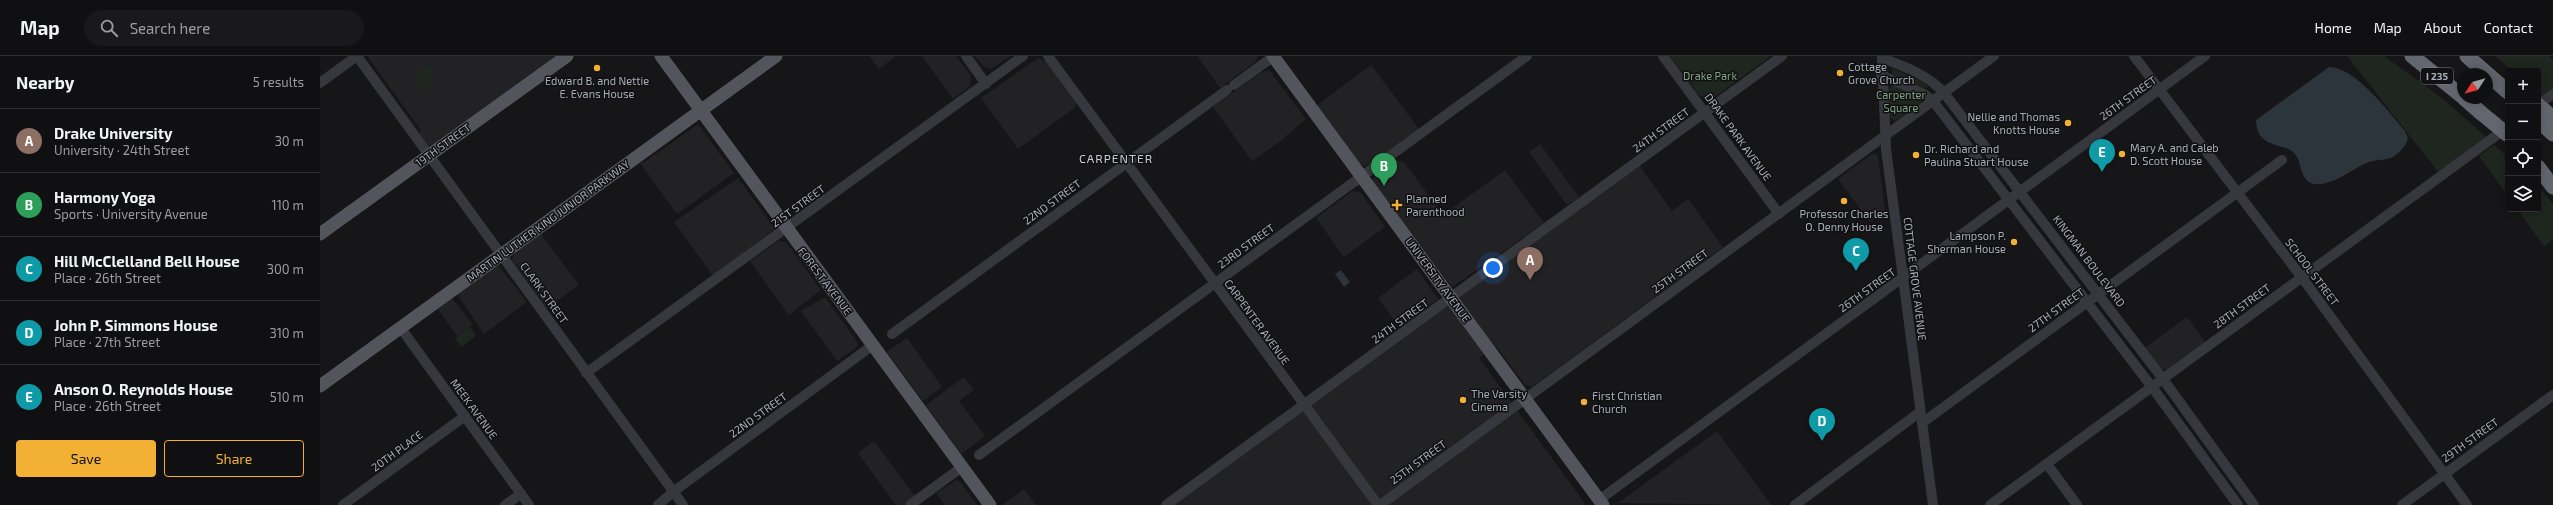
<!DOCTYPE html>
<html lang="en">
<head>
<meta charset="utf-8">
<style>
	body { margin:0; font-family:"Exo 2",sans-serif; background:#19191b; color:#f1f3f6 }
	.controls { position:absolute; right:12px; top:12px; display:grid; overflow:hidden; border-radius:4px; box-shadow:0 2px 10px #0003 }
	.controls button { width:36px; height:36px; display:grid; place-items:center; padding:0; border:0; border-bottom:1px solid #303032; background:#101012; color:#f1f3f6; font:20px sans-serif }
	.compass { position:absolute; left:2137px; top:12px; width:36px; height:36px; border-radius:50%; background:#101012; box-shadow:0 2px 10px #0003; rotate:234deg }
	.you { position:absolute; left:1173px; top:212px; width:14px; height:14px; margin:-10px; border:3px solid #fff; border-radius:50%; background:#1a73e8; box-shadow:0 0 0 6px #1a73e833 }
	.badge { display:grid; place-items:center; width:26px; height:26px; border-radius:50%; background:#f2b134; color:#fff; font-size:13px; font-weight:700 }
	.pin { position:absolute; translate:-50% -33px; filter:drop-shadow(0 1px 2px #0008) }
	.pin::after { content:''; position:absolute; top:21px; width:14px; height:12px; background:inherit; clip-path:polygon(0 0,100% 0,50% 100%) }
	.list { margin:0; padding:0; list-style:none }
	h2 { display:flex; justify-content:space-between; align-items:center; height:52px; margin:0; padding:0 16px; font-size:17px }
	h2 small { font-size:13px; font-weight:400; color:#9c9d9f }
	.list li { display:grid; grid-template-columns:26px 1fr auto; gap:12px; align-items:center; box-sizing:border-box; height:64px; padding:0 16px; border-top:1px solid #303032 }
	.list b { display:block; font-size:15px; white-space:nowrap }
	.list p { margin:0; font-size:13px; white-space:nowrap; color:#9c9d9f }
	.list em { font-size:13px; font-style:normal; color:#9c9d9f }
	.actions { display:flex; gap:8px; padding:12px 16px }
	.actions a { flex:1; padding:9px 0; border:1px solid #f2b134; border-radius:4px; text-align:center; font-size:14px; color:#f2b134 }
	.actions .main { background:#f2b134; color:#111 }
	.icon { flex:none; width:22px; height:22px; fill:none; stroke:currentColor; stroke-width:2; stroke-linecap:round; stroke-linejoin:round }
	.map { position:relative; flex:none; width:2233px; height:449px; overflow:hidden }
	header { display:flex; align-items:center; gap:24px; box-sizing:border-box; height:56px; padding:0 20px; background:#101012; border-bottom:1px solid #303032 }
	header strong { font-size:19px }
	nav { display:flex; gap:22px; margin-inline-start:auto; font-size:14px }
	.search { width:280px; height:36px; background:#19191b; display:flex; align-items:center; gap:10px; box-sizing:border-box; padding:0 14px; border-radius:22px; color:#9c9d9f; font-size:15px }
	main { display:flex }
	aside { flex:1; background:#101012 }
	.map>svg:first-child { display:block }
	.built { fill:#222225 }
	.green { fill:#1e261f }
	.water { fill:#2c353c }
	.lines { fill:none; stroke-linecap:round; stroke-linejoin:round }
	.minor { stroke:#37383d; stroke-width:10 }
	.major { stroke:#53555c; stroke-width:13 }
	.highway { stroke:#63666e; stroke-width:15 }
	.highway-bridge { stroke:#63666e; stroke-width:15 }
	.poi-dot { fill:#f2b134; stroke:#111113; stroke-width:1.5 }
	.labels { text-anchor:middle; stroke-width:3; stroke-linejoin:round; paint-order:stroke }
	.shield { fill:#111113; stroke:#7b7e86; stroke-width:1 }
	.shield-label { font-size:10px; font-weight:bold; fill:#a8adb8 }
	.poi-label { font-size:11px; fill:#a8adb8; stroke:#111113; text-anchor:start }
	.park-label { font-size:11px; fill:#7fa381; stroke:#111113 }
	.street-label { font-size:11px; fill:#a8adb8; stroke:#111113 }
	.neighbourhood-label { font-size:12px; letter-spacing:1px; fill:#c9ccd4; stroke:#111113 }
</style>
</head>
<body>
<header>
<strong>Map</strong>
<div class="search"><svg class="icon" aria-label="search" viewBox="0 0 24 24"><circle cx="10" cy="10" r="6"/><path d="M15 15l6 6"/></svg>Search here</div>
<nav><a>Home</a><a>Map</a><a>About</a><a>Contact</a></nav>
</header>
<main>
<aside>
<h2>Nearby<small>5 results</small></h2>
<ul class="list">
<li><span class="badge" style="background:#8d6e63">A</span><div><b>Drake University</b><p>University · 24th Street</p></div><em>30 m</em></li>
<li><span class="badge" style="background:#2e9e5b">B</span><div><b>Harmony Yoga</b><p>Sports · University Avenue</p></div><em>110 m</em></li>
<li><span class="badge" style="background:#0f9aa8">C</span><div><b>Hill McClelland Bell House</b><p>Place · 26th Street</p></div><em>300 m</em></li>
<li><span class="badge" style="background:#0f9aa8">D</span><div><b>John P. Simmons House</b><p>Place · 27th Street</p></div><em>310 m</em></li>
<li><span class="badge" style="background:#0f9aa8">E</span><div><b>Anson O. Reynolds House</b><p>Place · 26th Street</p></div><em>510 m</em></li>
</ul>
<div class="actions"><a class="main">Save</a><a>Share</a></div>
</aside>
<div class="map">
<svg width="2233" height="449" viewBox="0 0 2233 449">
	<rect width="100%" height="100%" fill="#161618"/>
	<g class="built">
		<path d="M 47,0 L 237,0 L 110,91 L 100,79 L 100,73 Z"/>
		<path d="M 549,0 L 576,0 L 559,13 Z"/>
		<path d="M 602,0 L 636,0 L 651,20 L 650,30 L 633,43 Z"/>
		<path d="M 655,0 L 691,0 L 671,13 L 664,11 Z"/>
		<path d="M 877,0 L 938,0 L 936,5 L 900,32 Z"/>
		<path d="M 718,2 L 727,6 L 757,48 L 753,53 L 698,93 L 661,42 Z"/>
		<path d="M 1051,9 L 1099,73 L 1049,109 L 1045,110 L 1039,107 L 997,49 Z"/>
		<path d="M 949,14 L 986,63 L 962,84 L 932,105 L 893,51 L 942,16 Z"/>
		<path d="M 378,68 L 414,117 L 357,158 L 320,107 L 326,105 Z"/>
		<path d="M 1220,88 L 1259,141 L 1247,149 L 1209,96 Z"/>
		<path d="M 1552,98 L 1558,99 L 1565,155 L 1550,166 L 1518,123 Z"/>
		<path d="M 1076,104 L 1084,106 L 1123,159 L 1185,114 L 1224,167 L 1132,231 L 1052,125 L 1054,120 L 1070,112 L 1075,108 Z"/>
		<path d="M 1317,106 L 1352,155 L 1368,143 L 1403,191 L 1212,331 L 1205,329 L 1176,290 L 1159,302 L 1266,449 L 846,449 Z"/>
		<path d="M 418,122 L 455,173 L 393,220 L 354,166 Z"/>
		<path d="M 1033,135 L 1041,137 L 1065,171 L 1024,201 L 996,162 Z"/>
		<path d="M 221,178 L 259,229 L 227,252 L 192,204 L 194,198 Z"/>
		<path d="M 458,185 L 466,186 L 501,234 L 469,259 L 430,205 Z"/>
		<path d="M 178,209 L 207,246 L 164,278 L 137,238 Z"/>
		<path d="M 1097,213 L 1118,243 L 1080,272 L 1058,242 Z"/>
		<path d="M 505,241 L 538,287 L 536,292 L 517,305 L 481,255 Z"/>
		<path d="M 132,242 L 153,269 L 137,280 L 118,253 Z"/>
		<path d="M 1867,261 L 1885,286 L 1847,314 L 1840,313 L 1824,292 Z"/>
		<path d="M 587,282 L 622,331 L 603,345 L 567,296 Z"/>
		<path d="M 644,321 L 654,334 L 639,345 L 665,380 L 641,398 L 606,349 Z"/>
		<path d="M 1397,375 L 1451,449 L 1298,447 Z"/>
		<path d="M 554,385 L 595,440 L 582,449 L 576,449 L 538,397 Z"/>
		<path d="M 637,424 L 640,426 L 657,449 L 625,449 L 616,437 Z"/>
		<path d="M 704,433 L 716,449 L 682,449 Z"/>
	</g>
	<g class="green">
		<path d="M 1350,0 L 1451,0 L 1392,43 L 1387,44 L 1379,39 Z"/>
		<path d="M 2027,0 L 2064,0 L 2122,42 L 2167,82 L 2119,117 Z"/>
		<path d="M 2175,0 L 2229,0 L 2233,4 L 2233,33 L 2222,42 L 2218,38 L 2218,15 L 2192,15 Z"/>
		<path d="M 110,8 L 114,14 L 111,17 L 115,20 L 110,34 L 102,39 L 105,35 L 92,17 Z"/>
		<path d="M 1572,12 L 1603,26 L 1609,31 L 1604,32 L 1572,18 Z"/>
		<path d="M 1572,29 L 1602,43 L 1601,47 L 1575,65 L 1569,61 L 1568,34 Z"/>
		<path d="M 2174,89 L 2188,101 L 2188,140 L 2159,100 Z"/>
		<path d="M 2218,130 L 2233,148 L 2233,183 L 2224,190 L 2197,153 L 2218,153 Z"/>
		<path d="M 150,271 L 156,280 L 141,291 L 135,282 Z"/>
	</g>
	<g class="water">
		<path d="M 2009,11 C 2035,11 2069,56 2085,75 L 2088,82 C 2086,90 2082,94 2076,99 C 2067,105 2059,103 2049,106 C 2033,112 2013,130 1995,128 C 1979,126 1983,106 1974,97 C 1964,86 1937,94 1936,64 Z"/>
		<path d="M 1021,214 L 1030,226 L 1024,231 L 1015,218 Z"/>
	</g>
	<g class="lines">
		<g class="minor">
			<path d="M 37,0 L 363,449"/>
			<path d="M 646,0 L 666,28"/>
			<path d="M 728,0 L 1058,449"/>
			<path d="M 1343,0 L 1459,158"/>
			<path d="M 1562,0 L 1566,93 L 1613,449"/>
			<path d="M 1814,0 L 1989,231 L 2147,449"/>
			<path d="M 1562,2 C 1583,10 1609,19 1624,37 L 1843,323 L 1934,449"/>
			<path d="M 1561,19 L 1604,38 L 1613,45 L 1832,331 L 1918,449"/>
			<path d="M 0,27 L 37,0"/>
			<path d="M 914,29 L 954,0"/>
			<path d="M 2218,49 L 2233,38"/>
			<path d="M 80,271 L 209,449"/>
			<path d="M 572,278 L 907,34"/>
			<path d="M 266,317 L 703,0"/>
			<path d="M 1602,367 L 1962,104"/>
			<path d="M 659,399 L 1207,0"/>
			<path d="M 1727,408 L 1757,449"/>
			<path d="M 1279,444 L 1885,0"/>
			<path d="M 23,449 L 145,360"/>
			<path d="M 185,449 L 201,438"/>
			<path d="M 338,449 L 353,436 L 553,289"/>
			<path d="M 590,449 L 642,411"/>
			<path d="M 846,449 L 1462,0"/>
			<path d="M 1060,449 L 1674,0"/>
			<path d="M 1475,449 L 1600,356"/>
			<path d="M 1670,449 L 2188,71"/>
			<path d="M 2082,449 L 2233,339"/>
		</g>
		<g class="major">
			<path d="M 341,0 L 670,449"/>
			<path d="M 953,0 L 1283,449"/>
			<path d="M 0,178 L 247,0"/>
			<path d="M 0,330 L 456,0"/>
		</g>
		<g class="highway">
			<path d="M 2092,0 L 2143,41"/>
			<path d="M 2147,0 L 2188,36"/>
			<path d="M 2144,42 L 2160,56"/>
			<path d="M 2218,49 L 2233,62"/>
			<path d="M 2218,64 L 2233,78"/>
			<path d="M 2218,111 L 2233,131"/>
		</g>
		<path class="highway-bridge" d="M 2160,56 L 2188,79"/>
	</g>
	<g class="poi-dot">
		<circle cx="277" cy="12" r="4"/>
		<circle cx="1520" cy="17" r="4"/>
		<circle cx="1748" cy="67" r="4"/>
		<circle cx="1802" cy="98" r="4"/>
		<circle cx="1596" cy="99" r="4"/>
		<circle cx="1524" cy="145" r="4"/>
		<path d="M1075 143h4v4h4v4h-4v4h-4v-4h-4v-4h4z"/>
		<circle cx="1694" cy="186" r="4"/>
		<circle cx="1143" cy="344" r="4"/>
		<circle cx="1264" cy="346" r="4"/>
	</g>
	<g class="labels">
		<rect class="shield" x="2101" y="12" width="32" height="16" rx="3"/>
		<g class="shield-label">
			<text x="2117" y="24">I 235</text>
		</g>
		<g class="poi-label">
			<text x="1528" y="15">Cottage<tspan x="1528" dy="13">Grove Church</tspan></text>
			<text x="277" y="29" text-anchor="middle">Edward B. and Nettie<tspan x="277" dy="13">E. Evans House</tspan></text>
			<text x="1740" y="65" text-anchor="end">Nellie and Thomas<tspan x="1740" dy="13">Knotts House</tspan></text>
			<text x="1810" y="96">Mary A. and Caleb<tspan x="1810" dy="13">D. Scott House</tspan></text>
			<text x="1604" y="97">Dr. Richard and<tspan x="1604" dy="13">Paulina Stuart House</tspan></text>
			<text x="1086" y="147">Planned<tspan x="1086" dy="13">Parenthood</tspan></text>
			<text x="1524" y="162" text-anchor="middle">Professor Charles<tspan x="1524" dy="13">O. Denny House</tspan></text>
			<text x="1686" y="184" text-anchor="end">Lampson P.<tspan x="1686" dy="13">Sherman House</tspan></text>
			<text x="1151" y="342">The Varsity<tspan x="1151" dy="13">Cinema</tspan></text>
			<text x="1272" y="344">First Christian<tspan x="1272" dy="13">Church</tspan></text>
		</g>
		<g class="park-label">
			<text x="1390" y="24">Drake Park</text>
			<text x="1581" y="43">Carpenter<tspan x="1581" dy="13">Square</tspan></text>
		</g>
		<g class="street-label">
			<text transform="translate(1808 42) rotate(-36)" y="4">26TH STREET</text>
			<text transform="translate(1341 74) rotate(-36)" y="4">24TH STREET</text>
			<text transform="translate(1418 81) rotate(54)" y="4">DRAKE PARK AVENUE</text>
			<text transform="translate(123 89) rotate(-36)" y="4">19TH STREET</text>
			<text transform="translate(732 146) rotate(-36)" y="4">22ND STREET</text>
			<text transform="translate(478 150) rotate(-36)" y="4">21ST STREET</text>
			<text transform="translate(228 165) rotate(-36)" y="4">MARTIN LUTHER KING JUNIOR PARKWAY</text>
			<text transform="translate(926 190) rotate(-36)" y="4">23RD STREET</text>
			<text transform="translate(1769 205) rotate(53)" y="4">KINGMAN BOULEVARD</text>
			<text transform="translate(1360 215) rotate(-36)" y="4">25TH STREET</text>
			<text transform="translate(1992 216) rotate(53)" y="4">SCHOOL STREET</text>
			<text transform="translate(1595 223) rotate(83)" y="4">COTTAGE GROVE AVENUE</text>
			<text transform="translate(1118 224) rotate(54)" y="4">UNIVERSITY AVENUE</text>
			<text transform="translate(505 225) rotate(53)" y="4">FOREST AVENUE</text>
			<text transform="translate(1547 234) rotate(-36)" y="4">26TH STREET</text>
			<text transform="translate(224 237) rotate(54)" y="4">CLARK STREET</text>
			<text transform="translate(1922 250) rotate(-36)" y="4">28TH STREET</text>
			<text transform="translate(1736 254) rotate(-36)" y="4">27TH STREET</text>
			<text transform="translate(1080 265) rotate(-36)" y="4">24TH STREET</text>
			<text transform="translate(937 266) rotate(54)" y="4">CARPENTER AVENUE</text>
			<text transform="translate(154 353) rotate(54)" y="4">MEEK AVENUE</text>
			<text transform="translate(438 359) rotate(-36)" y="4">22ND STREET</text>
			<text transform="translate(2150 384) rotate(-36)" y="4">29TH STREET</text>
			<text transform="translate(77 395) rotate(-36)" y="4">20TH PLACE</text>
			<text transform="translate(1098 406) rotate(-36)" y="4">25TH STREET</text>
		</g>
		<g class="neighbourhood-label">
			<text x="796" y="107">CARPENTER</text>
		</g>
	</g>
</svg>
<div class="controls">
<button>+</button>
<button>−</button>
<button><svg class="icon" aria-label="locate" viewBox="0 0 24 24"><circle cx="12" cy="12" r="6"/><path d="M12 2v4M12 18v4M2 12h4M18 12h4"/></svg></button>
<button><svg class="icon" aria-label="layers" viewBox="0 0 24 24"><path d="M12 4l9 5-9 5-9-5zM3 14l9 5 9-5"/></svg></button>
</div>
<svg class="compass" viewBox="-18 -18 36 36"><path d="M0-13l5 13h-10z" fill="#e53935"/><path d="M0 13l5-13h-10z" fill="#9c9d9f"/></svg>
<div class="you"></div>
<div class="pin badge" style="left:1210px;top:224px;background:#8d6e63">A</div>
<div class="pin badge" style="left:1064px;top:130px;background:#2e9e5b">B</div>
<div class="pin badge" style="left:1536px;top:215px;background:#0f9aa8">C</div>
<div class="pin badge" style="left:1502px;top:385px;background:#0f9aa8">D</div>
<div class="pin badge" style="left:1782px;top:116px;background:#0f9aa8">E</div>
</div>
</main>
</body>
</html>
